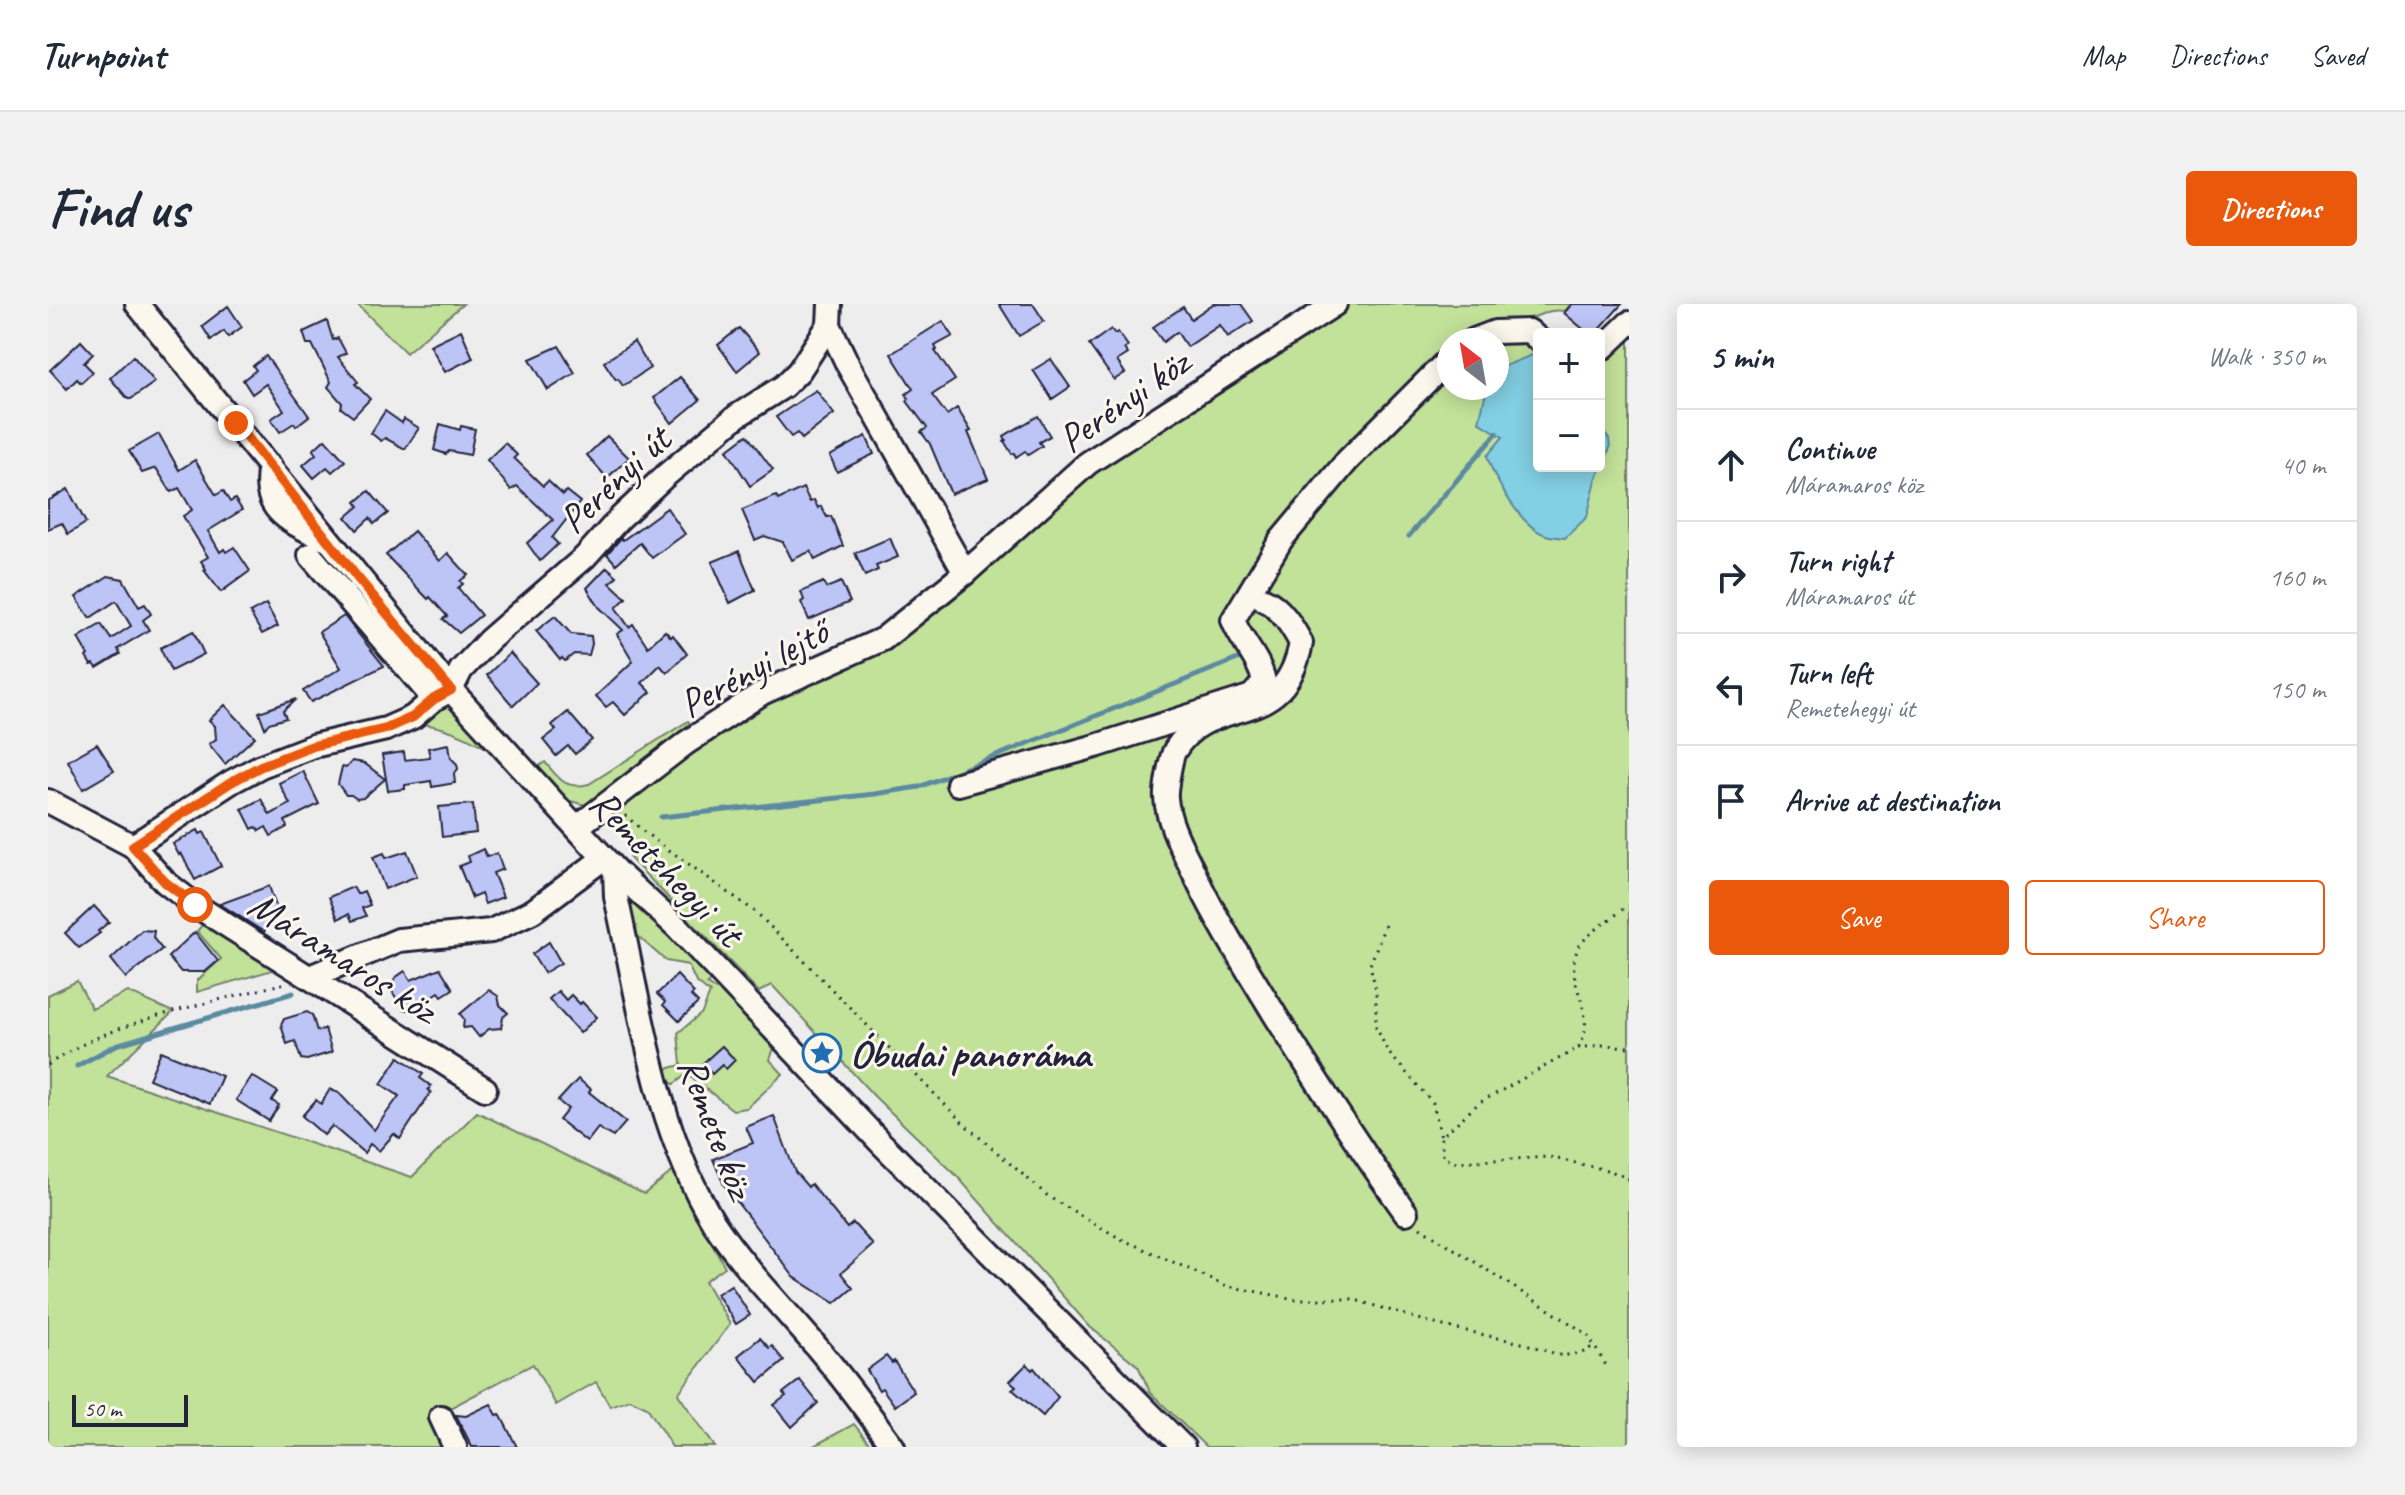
<!DOCTYPE html>
<html lang="en">
<head>
<meta charset="utf-8">
<style>
	body { margin:0; font-family:Caveat,sans-serif; background:#f2f2f3; color:#1f2937 }
	.controls { position:absolute; right:24px; top:24px; display:grid; overflow:hidden; border-radius:8px; box-shadow:0 4px 20px #0003 }
	.controls button { width:72px; height:72px; display:grid; place-items:center; padding:0; border:0; border-bottom:2px solid #e0e1e3; background:#fff; color:#1f2937; font:40px sans-serif }
	.compass { position:absolute; left:1389px; top:24px; width:72px; height:72px; border-radius:50%; background:#fff; box-shadow:0 4px 20px #0003; rotate:329deg }
	.scale { position:absolute; left:24px; bottom:20px; width:116px; box-sizing:border-box; padding-left:8px; border:4px solid #22223b; border-top:0; font-size:22px; line-height:28px; white-space:nowrap; color:#22223b; -webkit-text-stroke:6px #fbf7ec; paint-order:stroke }
	.stop { position:absolute; width:24px; height:24px; margin:-18px; border:6px solid #ea580c; border-radius:50%; background:#fff }
	.stop.end { background:#ea580c; border-color:#fff; box-shadow:0 2px 8px #0008 }
	.list { margin:0; padding:0; list-style:none }
	h2 { display:flex; justify-content:space-between; align-items:center; height:104px; margin:0; padding:0 32px; font-size:34px }
	h2 small { font-size:26px; font-weight:400; color:#747a83 }
	.list li { display:grid; grid-template-columns:52px 1fr auto; gap:24px; align-items:center; box-sizing:border-box; height:112px; padding:0 32px; border-top:2px solid #e0e1e3 }
	.list b { display:block; font-size:30px; white-space:nowrap }
	.list p { margin:0; font-size:26px; white-space:nowrap; color:#747a83 }
	.list em { font-size:26px; font-style:normal; color:#747a83 }
	.actions { display:flex; gap:16px; padding:24px 32px }
	.actions a { flex:1; padding:18px 0; border:2px solid #ea580c; border-radius:8px; text-align:center; font-size:28px; color:#ea580c }
	.actions .main { background:#ea580c; color:#fff }
	.icon { flex:none; width:44px; height:44px; fill:none; stroke:currentColor; stroke-width:2; stroke-linecap:round; stroke-linejoin:round }
	.map { position:relative; flex:none; width:1581px; height:1143px; overflow:hidden; border-radius:8px }
	header { display:flex; align-items:center; gap:48px; box-sizing:border-box; height:112px; padding:0 40px; background:#fff; border-bottom:2px solid #e0e1e3 }
	header strong { font-size:38px }
	nav { display:flex; gap:44px; margin-inline-start:auto; font-size:28px }
	.intro { display:flex; align-items:center; justify-content:space-between; box-sizing:border-box; height:192px; padding:0 48px }
	h1 { margin:0; font-size:56px }
	.button { padding:20px 36px; border-radius:8px; background:#ea580c; color:#fff; font-size:28px; font-weight:700 }
	main { display:flex; gap:48px; padding:0 48px }
	aside { flex:1; background:#fff; border-radius:8px; box-shadow:0 4px 20px #0003 }
	.map>svg:first-child { display:block }
	.green { fill:#c2e199; stroke:#72826a; stroke-width:2; fill-rule:evenodd }
	.water { fill:#83cfe3; stroke:#5c8aa0; stroke-width:2 }
	.lines { fill:none; stroke-linecap:round; stroke-linejoin:round }
	.stream { stroke:#5c8aa0; stroke-width:5 }
	.building { fill:#bcc5f6; stroke:#22223b; stroke-width:2 }
	.minor-casing { stroke:#22223b; stroke-width:28 }
	.path { stroke:#22223b; stroke-width:3; stroke-dasharray:2 6; stroke-linecap:butt }
	.minor { stroke:#fbf7ec; stroke-width:22 }
	.route { stroke:#ea580c; stroke-width:10 }
	.labels { text-anchor:middle; stroke-width:6; stroke-linejoin:round; paint-order:stroke }
	.street-label { font-size:40px; fill:#22223b; stroke:#fbf7ec }
	.poi-label { font-size:40px; font-weight:bold; fill:#22223b; stroke:#fbf7ec; text-anchor:start }
</style>
</head>
<body>
<header>
<strong>Turnpoint</strong>
<nav><a>Map</a><a>Directions</a><a>Saved</a></nav>
</header>
<div class="intro"><h1>Find us</h1><a class="button">Directions</a></div>
<main>
<div class="map">
<svg width="1581" height="1143" viewBox="0 0 1581 1143">
	<rect width="100%" height="100%" fill="#eeedee"/>
	<filter id="ink" filterUnits="userSpaceOnUse"><feTurbulence type="fractalNoise" baseFrequency=".0125" numOctaves="2"/><feDisplacementMap in="SourceGraphic" scale="16" xChannelSelector="R" yChannelSelector="G"/><feConvolveMatrix kernelMatrix="1 2 1 2 8 2 1 2 1" color-interpolation-filters="sRGB"/></filter>
	<g filter="url(#ink)">
		<g class="green">
			<path d="M 309,0 L 415,0 L 358,49 Z"/>
			<path d="M 1303,0 L 1523,0 L 1517,7 C 1496,5 1497,11 1479,15 C 1457,20 1436,15 1416,29 L 1470,30 L 1491,44 L 1491,162 L 1551,162 L 1551,48 L 1581,29 L 1581,1143 L 1158,1143 L 1102,1088 L 1090,1062 L 1042,1023 L 908,871 L 826,792 L 724,681 L 711,688 L 581,553 L 586,545 L 583,539 L 586,534 L 571,512 L 572,497 L 656,437 L 729,393 L 821,353 L 1048,161 L 1283,9 ZM 1401,36 L 1449,36 L 1449,84 L 1401,84 Z"/>
			<path d="M 396,399 L 408,401 L 456,455 C 429,438 406,424 374,420 L 387,404 Z"/>
			<path d="M 640,417 L 642,419 L 558,490 L 537,501 L 519,496 L 490,463 L 497,458 C 511,475 517,486 541,480 Z"/>
			<path d="M 579,598 C 594,602 613,613 617,629 C 631,634 644,645 648,660 L 654,660 L 665,673 L 659,680 L 666,685 L 677,689 L 710,726 L 716,726 L 728,738 L 722,756 L 735,770 L 699,804 L 685,806 L 639,770 L 626,780 L 621,778 L 618,765 L 633,761 L 630,729 L 654,709 L 662,689 L 648,678 L 640,661 L 618,657 L 585,628 Z"/>
			<path d="M 155,620 L 228,665 L 149,688 L 149,677 L 173,655 L 149,627 Z"/>
			<path d="M 29,677 L 44,705 L 80,688 L 125,708 L 59,772 L 364,873 L 429,808 L 596,890 L 625,867 L 677,963 L 657,977 L 682,1020 L 630,1090 L 667,1143 L 624,1143 L 599,1103 L 582,1095 L 562,1102 L 548,1078 L 508,1101 L 485,1060 L 387,1112 L 399,1143 L 0,1143 L 0,691 Z"/>
			<path d="M 806,1120 L 824,1143 L 764,1143 Z"/>
		</g>
		<path class="water" d="M 1489,49 L 1491,50 L 1491,162 L 1551,162 L 1551,123 L 1561,135 L 1562,144 L 1548,176 L 1539,213 L 1517,234 C 1511,233 1504,233 1498,231 C 1473,223 1446,175 1439,152 L 1455,133 L 1431,118 L 1439,84 L 1449,84 L 1449,69 L 1454,63 Z"/>
		<g class="lines">
			<g class="stream">
				<path d="M 1361,232 L 1449,129"/>
				<path d="M 613,513 L 827,490 L 871,483 L 1197,352"/>
				<path d="M 29,762 L 68,741 L 245,689"/>
			</g>
		</g>
		<g class="building">
			<path d="M 951,0 L 985,0 L 996,17 L 971,32 Z"/>
			<path d="M 1165,0 L 1193,0 L 1205,17 L 1180,33 L 1172,21 L 1139,43 L 1129,28 L 1115,38 L 1105,23 L 1135,3 L 1143,15 Z"/>
			<path d="M 1524,0 L 1574,0 L 1547,30 L 1541,30 L 1516,9 Z"/>
			<path d="M 180,2 L 194,23 L 180,33 L 176,27 L 163,36 L 154,22 Z"/>
			<path d="M 279,17 L 285,36 L 290,34 L 298,49 L 290,53 L 310,78 L 307,80 L 322,95 L 305,113 L 293,104 L 294,99 L 280,83 L 283,78 L 264,40 L 259,40 L 255,28 Z"/>
			<path d="M 895,17 L 905,32 L 887,42 L 889,46 L 887,47 L 907,76 L 884,91 L 899,111 L 909,104 L 923,127 L 920,128 L 940,175 L 903,190 L 882,140 L 873,128 L 879,124 L 859,97 L 861,95 L 858,90 L 865,85 L 843,50 Z"/>
			<path d="M 691,24 L 712,48 L 689,67 L 670,41 Z"/>
			<path d="M 1063,25 L 1067,30 L 1070,28 L 1080,42 L 1076,45 L 1080,50 L 1069,57 L 1077,69 L 1066,76 L 1041,41 Z"/>
			<path d="M 413,26 L 425,54 L 397,68 L 382,41 Z"/>
			<path d="M 33,37 L 45,50 L 36,59 L 45,68 L 33,79 L 29,75 L 19,85 L 2,66 Z"/>
			<path d="M 586,38 L 602,64 L 575,82 L 570,75 L 568,76 L 556,58 Z"/>
			<path d="M 511,42 L 527,69 L 500,86 L 482,55 Z"/>
			<path d="M 85,52 L 107,78 L 83,95 L 80,95 L 62,74 Z"/>
			<path d="M 218,52 L 261,112 L 248,122 L 246,119 L 232,128 L 223,115 L 236,106 L 218,80 L 204,90 L 195,76 L 208,66 L 205,62 Z"/>
			<path d="M 1003,55 L 1022,83 L 1004,95 L 985,66 Z"/>
			<path d="M 632,73 L 652,96 L 624,119 L 606,94 Z"/>
			<path d="M 768,86 L 786,110 L 754,135 L 749,129 L 743,133 L 728,113 Z"/>
			<path d="M 337,107 L 354,119 L 356,115 L 371,124 L 357,145 L 337,134 L 333,137 L 323,129 Z"/>
			<path d="M 990,112 L 1002,132 L 991,138 L 994,142 L 980,151 L 977,147 L 968,153 L 966,149 L 964,150 L 956,137 L 958,136 L 956,132 Z"/>
			<path d="M 392,120 L 412,126 L 413,122 L 427,125 L 422,151 L 401,147 L 398,150 L 386,146 Z"/>
			<path d="M 111,130 L 131,166 L 147,156 L 168,191 L 175,187 L 182,198 L 187,195 L 194,206 L 160,227 L 172,248 L 176,245 L 178,248 L 186,243 L 202,267 L 173,288 L 156,266 L 158,265 L 153,257 L 160,253 L 135,212 L 144,206 L 131,184 L 123,188 L 108,164 L 94,169 L 81,147 Z"/>
			<path d="M 699,131 L 725,166 L 702,182 L 679,146 Z"/>
			<path d="M 559,132 L 581,154 L 559,174 L 539,151 Z"/>
			<path d="M 818,132 L 826,150 L 789,168 L 782,152 Z"/>
			<path d="M 277,135 L 297,157 L 284,168 L 279,163 L 266,174 L 255,161 L 268,150 L 265,146 Z"/>
			<path d="M 457,139 L 469,151 L 466,154 L 495,182 L 500,177 L 515,191 L 518,187 L 532,198 L 504,234 L 510,240 L 492,257 L 479,239 L 505,216 L 469,182 L 463,186 L 439,156 Z"/>
			<path d="M 755,184 L 762,198 L 766,196 L 770,204 L 773,202 L 779,213 L 783,212 L 795,242 L 767,256 L 763,247 L 744,256 L 735,238 L 716,232 L 707,236 L 694,206 L 728,192 L 730,196 Z"/>
			<path d="M 20,185 L 38,219 L 20,230 L 14,219 L 0,225 L 0,197 Z"/>
			<path d="M 321,187 L 340,209 L 326,220 L 322,214 L 309,226 L 298,213 L 311,202 L 308,198 Z"/>
			<path d="M 619,204 L 637,230 L 604,254 L 592,239 L 568,260 L 559,250 L 573,234 L 575,236 Z"/>
			<path d="M 366,227 L 392,257 L 400,249 L 420,271 L 412,277 L 415,280 L 410,284 L 433,311 L 411,329 L 395,315 L 399,312 L 382,293 L 380,295 L 338,251 Z"/>
			<path d="M 842,234 L 850,253 L 828,262 L 830,266 L 817,272 L 807,249 Z"/>
			<path d="M 691,247 L 707,286 L 682,299 L 664,258 Z"/>
			<path d="M 559,263 L 569,272 L 562,279 L 578,294 L 568,304 L 581,323 L 585,320 L 600,343 L 617,327 L 623,333 L 625,331 L 639,350 L 619,369 L 612,361 L 594,379 L 603,388 L 577,411 L 565,398 L 558,403 L 548,392 L 585,357 L 569,330 L 575,326 L 551,303 L 539,284 Z"/>
			<path d="M 60,272 L 75,275 L 91,303 L 97,300 L 103,310 L 95,316 L 101,326 L 70,345 L 72,350 L 49,364 L 46,360 L 43,361 L 38,353 L 40,351 L 30,334 L 53,320 L 63,335 L 83,322 L 68,297 L 42,314 L 28,293 Z"/>
			<path d="M 775,278 L 778,284 L 793,278 L 802,298 L 761,316 L 753,298 L 756,296 L 753,288 Z"/>
			<path d="M 218,300 L 230,322 L 214,330 L 202,309 Z"/>
			<path d="M 296,312 L 336,362 L 263,398 L 255,387 L 293,364 L 271,328 Z"/>
			<path d="M 507,312 L 523,330 L 543,332 L 544,340 L 541,351 L 526,350 L 517,357 L 514,354 L 512,356 L 488,327 Z"/>
			<path d="M 145,327 L 156,350 L 123,367 L 112,344 Z"/>
			<path d="M 462,349 L 489,379 L 465,402 L 439,371 Z"/>
			<path d="M 248,395 L 235,407 L 238,414 L 221,419 L 217,424 L 211,408 Z"/>
			<path d="M 177,401 L 207,433 L 177,460 L 161,440 L 168,435 L 167,422 L 161,416 Z"/>
			<path d="M 520,408 L 544,436 L 527,450 L 520,442 L 508,452 L 495,436 L 508,426 L 504,421 Z"/>
			<path d="M 49,440 L 66,467 L 35,485 L 20,457 Z"/>
			<path d="M 401,440 L 403,454 L 409,460 L 410,465 L 406,470 L 407,479 L 384,483 L 383,477 L 357,481 L 357,485 L 340,487 L 334,451 L 356,448 L 357,456 L 382,453 L 380,444 Z"/>
			<path d="M 304,457 L 316,459 L 337,475 L 315,494 L 309,495 L 303,491 L 298,491 L 290,480 L 294,463 L 298,464 Z"/>
			<path d="M 255,467 L 271,500 L 237,517 L 239,523 L 223,532 L 218,523 L 211,527 L 208,523 L 204,525 L 194,505 L 213,495 L 222,511 L 242,500 L 231,479 Z"/>
			<path d="M 425,500 L 428,529 L 394,533 L 391,503 Z"/>
			<path d="M 150,526 L 152,530 L 156,528 L 173,562 L 147,576 L 133,549 L 131,551 L 125,540 Z"/>
			<path d="M 435,545 L 439,553 L 449,549 L 455,565 L 445,569 L 455,593 L 437,600 L 433,590 L 424,594 L 411,562 L 422,558 L 420,552 Z"/>
			<path d="M 359,547 L 369,572 L 337,585 L 325,553 L 336,549 L 338,554 Z"/>
			<path d="M 221,582 L 230,608 L 216,628 L 172,600 Z"/>
			<path d="M 305,583 L 309,590 L 316,587 L 322,601 L 314,604 L 318,612 L 304,617 L 301,610 L 290,615 L 281,593 Z"/>
			<path d="M 46,602 L 61,618 L 50,627 L 52,629 L 31,644 L 17,629 Z"/>
			<path d="M 94,626 L 106,627 L 105,634 L 114,645 L 78,674 L 63,655 Z"/>
			<path d="M 147,628 L 170,657 L 157,668 L 133,668 L 120,653 Z"/>
			<path d="M 501,638 L 513,659 L 496,669 L 484,650 Z"/>
			<path d="M 392,664 L 405,685 L 394,692 L 391,688 L 362,707 L 355,705 L 342,684 L 347,674 L 357,667 L 363,676 Z"/>
			<path d="M 629,671 L 646,689 L 643,692 L 650,699 L 631,717 L 615,701 L 617,698 L 609,690 Z"/>
			<path d="M 441,686 L 450,692 L 452,701 L 460,709 L 455,713 L 453,724 L 441,725 L 431,733 L 423,723 L 415,724 L 416,715 L 412,710 Z"/>
			<path d="M 510,687 L 518,696 L 523,691 L 532,700 L 534,698 L 549,713 L 532,729 L 501,695 Z"/>
			<path d="M 259,708 L 264,711 L 269,727 L 277,725 L 284,748 L 259,756 L 253,755 L 247,737 L 239,740 L 233,721 L 236,715 Z"/>
			<path d="M 674,742 L 687,756 L 678,765 L 674,761 L 664,770 L 654,760 Z"/>
			<path d="M 113,747 L 174,772 L 162,800 L 101,775 Z"/>
			<path d="M 351,753 L 375,770 L 372,774 L 383,782 L 380,786 L 383,788 L 352,835 L 346,830 L 331,847 L 322,840 L 316,849 L 284,822 L 276,831 L 254,812 L 268,796 L 273,800 L 282,785 L 291,789 L 326,826 L 351,792 L 333,780 Z"/>
			<path d="M 204,772 L 230,788 L 224,797 L 231,801 L 221,817 L 188,796 Z"/>
			<path d="M 530,775 L 543,785 L 541,788 L 578,818 L 565,833 L 550,824 L 539,838 L 511,816 L 520,805 L 510,797 Z"/>
			<path d="M 726,812 L 747,868 L 760,883 L 763,880 L 799,924 L 805,919 L 825,941 L 793,969 L 805,984 L 787,999 L 746,973 L 676,881 L 665,855 L 705,839 L 698,823 Z"/>
			<path d="M 683,981 L 702,1011 L 688,1020 L 669,990 Z"/>
			<path d="M 712,1034 L 721,1044 L 724,1042 L 736,1057 L 711,1078 L 690,1052 Z"/>
			<path d="M 838,1052 L 844,1059 L 846,1057 L 866,1088 L 847,1102 L 834,1084 L 831,1086 L 819,1066 Z"/>
			<path d="M 979,1060 L 984,1066 L 986,1064 L 1010,1093 L 995,1112 L 964,1085 L 968,1082 L 962,1077 Z"/>
			<path d="M 752,1076 L 770,1099 L 744,1123 L 726,1101 L 738,1092 L 735,1089 Z"/>
			<path d="M 443,1100 L 449,1111 L 452,1110 L 469,1143 L 424,1143 L 408,1111 L 418,1112 Z"/>
		</g>
		<g class="lines">
			<g class="minor-casing">
				<g id="minor">
					<path d="M 89,0 L 403,386 L 567,566 L 629,623 L 832,838 L 1135,1143"/>
					<path d="M 781,21 L 800,61 L 917,269"/>
					<path d="M 1426,36 L 1447,28 L 1481,27 L 1491,36"/>
					<path d="M 1551,43 L 1556,43 L 1581,19"/>
					<path d="M 222,162 C 212,207 242,218 277,235"/>
					<path d="M 262,251 L 386,395"/>
					<path d="M 1216,296 C 1233,303 1245,324 1253,339 C 1236,430 1163,387 1127,446 C 1123,452 1117,486 1118,494 C 1120,521 1137,549 1148,573 C 1171,621 1199,665 1227,711 C 1269,778 1311,844 1358,909"/>
					<path d="M 910,480 L 1048,442 L 1204,392 L 1216,378 C 1212,355 1193,338 1185,316 L 1233,236 L 1300,156 L 1401,55"/>
					<path d="M 0,497 L 85,542 L 117,578 L 147,601 L 437,785"/>
					<path d="M 529,523 L 638,439 L 714,389 L 835,335 L 917,269 L 1040,159 L 1287,0"/>
					<path d="M 85,542 L 183,478 L 213,462 L 265,442 L 338,425 L 365,413 L 386,395 L 403,386 L 413,366 L 441,336 L 537,253 L 571,215 L 617,172 L 689,112 L 736,82 L 751,67 L 781,21 L 782,0"/>
					<path d="M 567,566 L 568,593 C 592,700 607,824 666,919 C 695,963 733,1001 767,1041 C 795,1074 820,1108 845,1143"/>
					<path d="M 262,673 L 351,636 L 443,627 L 485,607 L 556,554"/>
					<path d="M 393,1113 L 407,1143"/>
				</g>
			</g>
			<g class="path">
				<path d="M 577,511 L 596,528 L 709,609 L 916,820 L 1001,893 L 1073,935 L 1179,982 L 1247,995 L 1304,995 L 1391,1021 L 1478,1040 L 1514,1052 L 1536,1048 L 1546,1042"/>
				<path d="M 1575,605 C 1564,615 1539,630 1532,641 C 1514,670 1541,697 1537,726 C 1536,732 1533,739 1530,744 L 1431,799 L 1393,833 L 1395,853 L 1408,858 L 1501,853 L 1563,867 L 1581,875"/>
				<path d="M 1337,621 L 1322,661 L 1328,686 L 1328,723 L 1340,748 L 1385,799 L 1393,833"/>
				<path d="M 1530,744 L 1554,741 L 1581,743"/>
				<path d="M 0,761 C 60,717 164,699 237,679"/>
				<path d="M 1372,923 L 1539,1030 L 1559,1063"/>
			</g>
			<use href="#minor" class="minor"/>
		</g>
	</g>
	<g class="lines" filter="url(#ink)">
		<path class="route" d="M 147,601 L 117,578 L 85,542 L 183,478 L 213,462 L 265,442 L 338,425 L 365,413 L 386,395 L 403,386 L 308,272 L 188,119"/>
	</g>
	<defs>
		<g id="sight-ring" transform="scale(2)"><circle r="9.5" fill="#fbf7ec" stroke="#1f6fb2" stroke-width="1.5"/><path d="M0-6L1.8-2.2L6-1.7L2.9 1.2L3.7 5.4L0 3.3L-3.7 5.4L-2.9 1.2L-6-1.7L-1.8-2.2Z" fill="#1f6fb2"/></g>
	</defs>
	<g fill-rule="evenodd">
		<use href="#sight-ring" x="774" y="749"/>
	</g>
	<g class="labels">
		<g class="street-label">
			<text transform="translate(1075 96) rotate(-35)" y="14">Perényi köz</text>
			<text transform="translate(566 175) rotate(-43)" y="14">Perényi út</text>
			<text transform="translate(705 363) rotate(-29)" y="14">Perényi lejtő</text>
			<text transform="translate(619 563) rotate(46)" y="14">Remetehegyi út</text>
			<text transform="translate(295 652) rotate(32)" y="14">Máramaros köz</text>
			<text transform="translate(669 823) rotate(69)" y="14">Remete köz</text>
		</g>
		<g class="poi-label">
			<text x="802" y="763">Óbudai panoráma</text>
		</g>
	</g>
</svg>
<div class="controls">
<button>+</button>
<button>−</button>
</div>
<svg class="compass" viewBox="-18 -18 36 36"><path d="M0-13l5 13h-10z" fill="#e53935"/><path d="M0 13l5-13h-10z" fill="#747a83"/></svg>
<div class="scale">50 m</div>
<div class="stop" style="left:147px;top:601px"></div>
<div class="stop end" style="left:188px;top:119px"></div>
</div>
<aside>
<h2>5 min<small>Walk · 350 m</small></h2>
<ul class="list">
<li><svg class="icon" aria-label="ahead" viewBox="0 0 24 24"><path d="M12 20V5M6 11l6-6 6 6"/></svg><div><b>Continue</b><p>Máramaros köz</p></div><em>40 m</em></li>
<li><svg class="icon" aria-label="right" viewBox="0 0 24 24"><path d="M7 20v-9h11M14 6l5 5-5 5"/></svg><div><b>Turn right</b><p>Máramaros út</p></div><em>160 m</em></li>
<li><svg class="icon" aria-label="left" viewBox="0 0 24 24"><path d="M17 20v-9H6M10 6l-5 5 5 5"/></svg><div><b>Turn left</b><p>Remetehegyi út</p></div><em>150 m</em></li>
<li><svg class="icon" aria-label="arrive" viewBox="0 0 24 24"><path d="M6 21V4h12l-3 4 3 4H6"/></svg><div><b>Arrive at destination</b></div></li>
</ul>
<div class="actions"><a class="main">Save</a><a>Share</a></div>
</aside>
</main>
</body>
</html>
